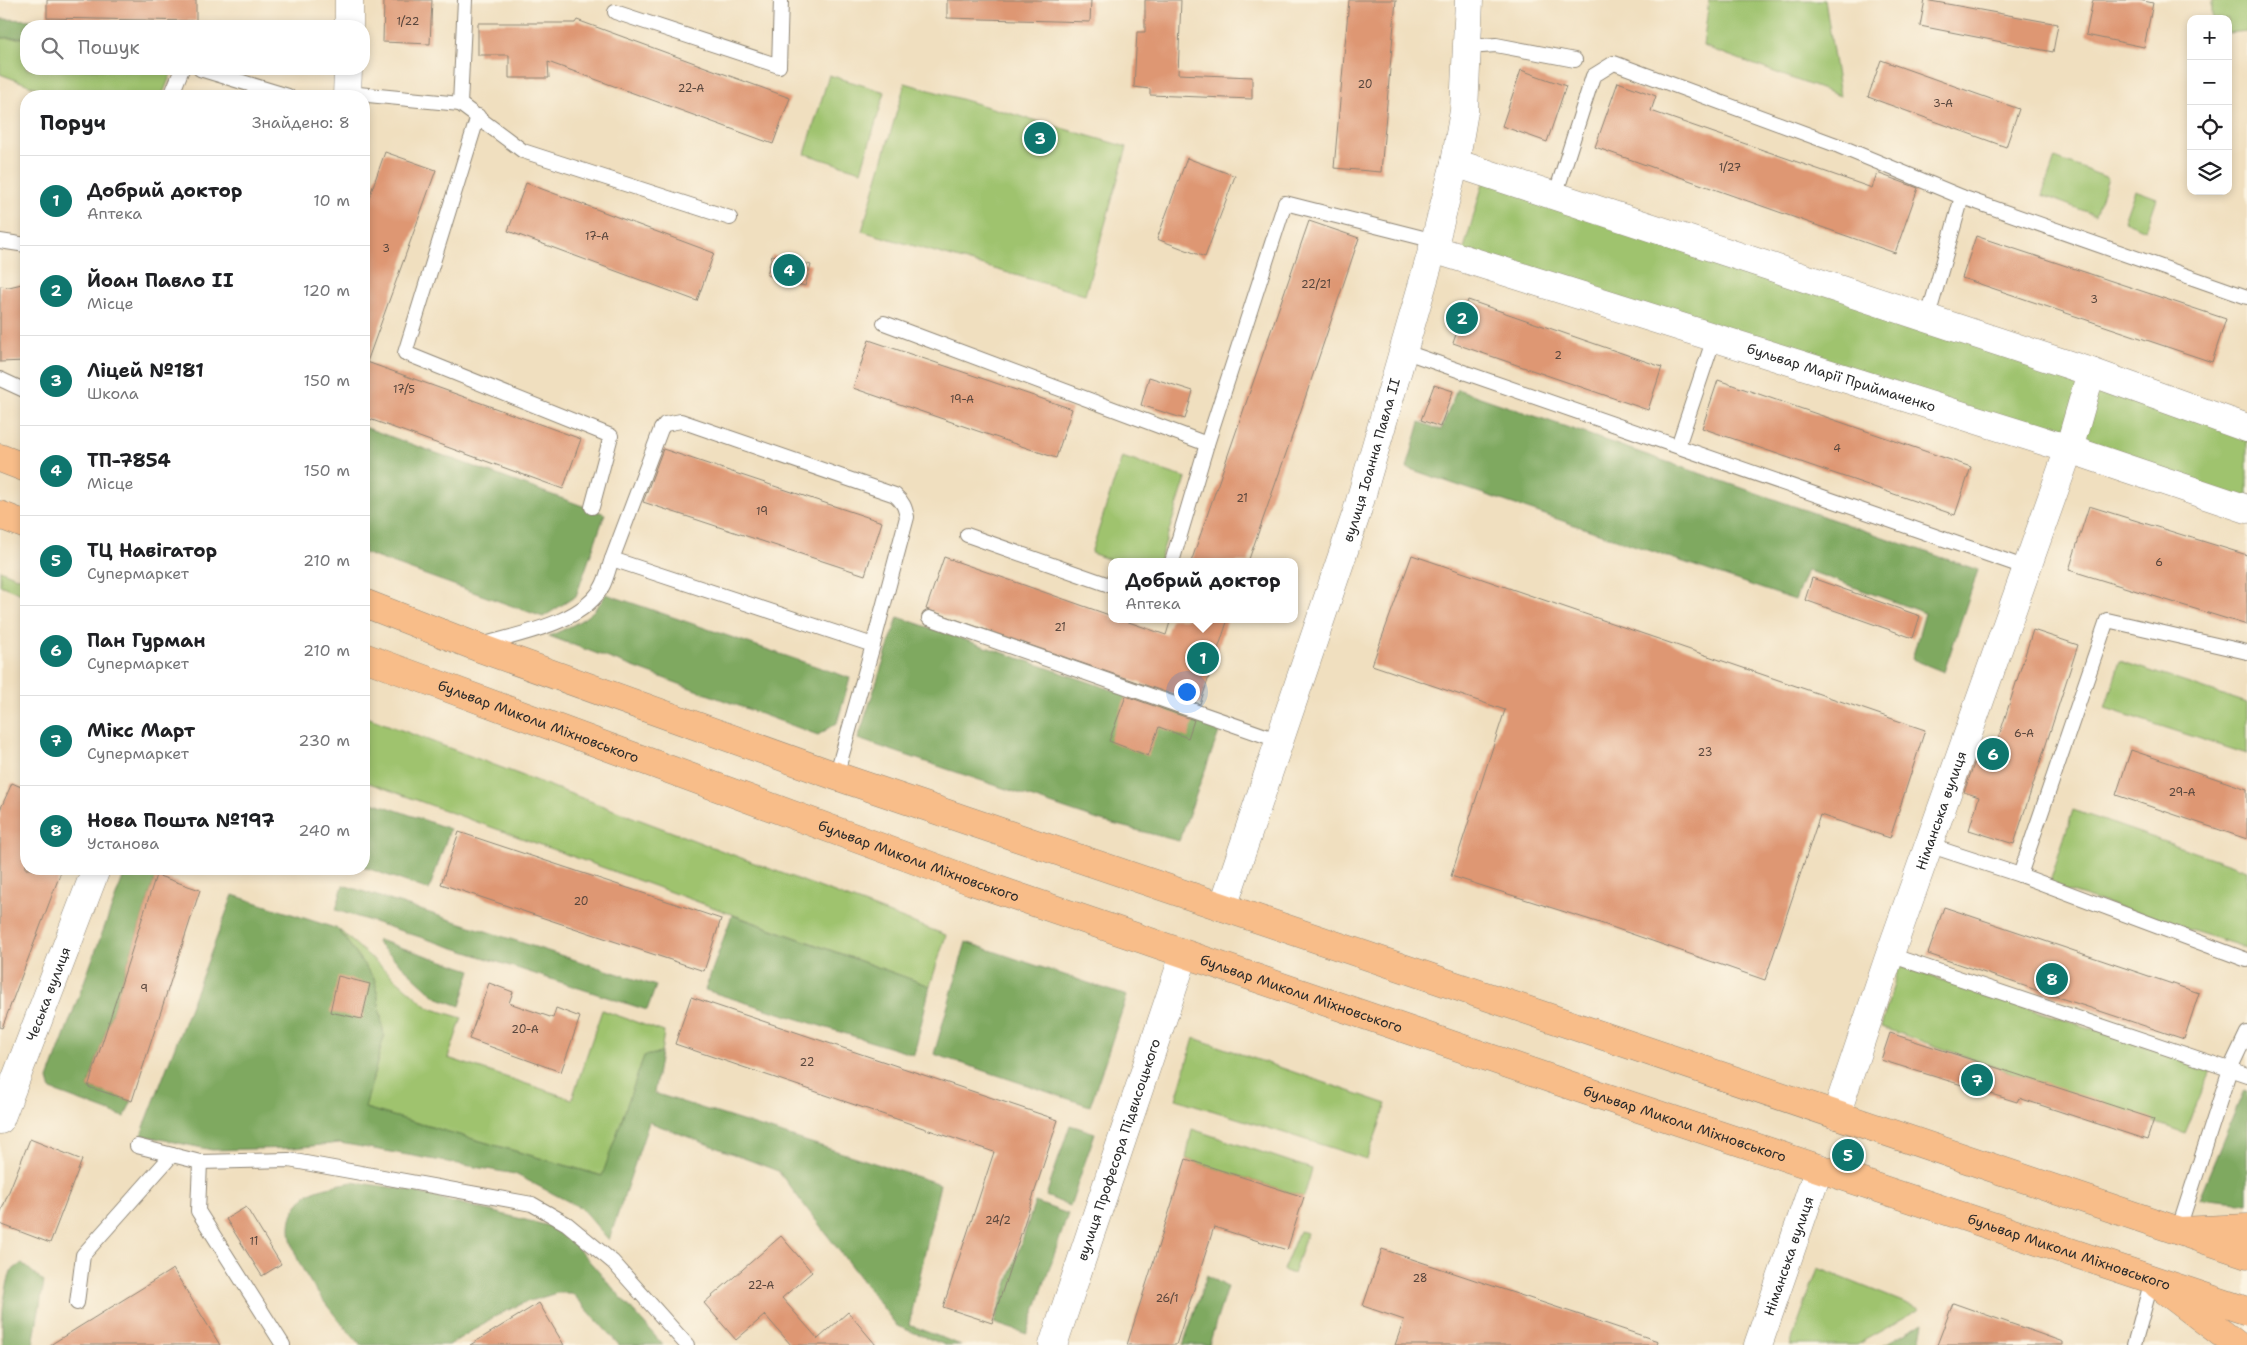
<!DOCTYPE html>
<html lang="uk">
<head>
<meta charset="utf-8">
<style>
	body { margin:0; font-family:"Shantell Sans",sans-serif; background:#f2f2f2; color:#202124 }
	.controls { position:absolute; right:15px; top:15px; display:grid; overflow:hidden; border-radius:10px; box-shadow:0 2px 8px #0003 }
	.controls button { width:45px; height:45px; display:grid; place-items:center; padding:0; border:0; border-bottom:1px solid #e0e0e0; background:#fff; color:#202124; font:25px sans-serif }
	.you { position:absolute; left:1186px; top:691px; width:18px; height:18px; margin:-12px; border:4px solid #fff; border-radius:50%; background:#1a73e8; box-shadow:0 0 0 8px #1a73e833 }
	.badge { display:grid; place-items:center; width:32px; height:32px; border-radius:50%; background:#0f766e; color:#fff; font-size:16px; font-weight:700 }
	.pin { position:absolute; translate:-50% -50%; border:2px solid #fff; box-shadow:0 1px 5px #0006 }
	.popup { position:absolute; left:1108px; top:558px; width:190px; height:65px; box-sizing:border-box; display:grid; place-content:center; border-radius:10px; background:#fff; filter:drop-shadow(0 1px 4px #0005); font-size:16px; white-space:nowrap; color:#757577 }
	.popup b { font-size:19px; color:#202124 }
	.popup::after { content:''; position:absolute; left:50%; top:100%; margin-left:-10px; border:10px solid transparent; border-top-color:#fff }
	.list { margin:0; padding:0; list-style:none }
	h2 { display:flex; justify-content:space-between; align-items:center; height:65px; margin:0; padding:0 20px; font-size:21px }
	h2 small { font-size:16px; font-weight:400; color:#757577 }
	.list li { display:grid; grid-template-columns:32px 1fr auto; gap:15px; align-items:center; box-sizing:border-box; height:90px; padding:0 20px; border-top:1px solid #e0e0e0 }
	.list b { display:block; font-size:19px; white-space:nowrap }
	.list p { margin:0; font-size:16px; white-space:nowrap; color:#757577 }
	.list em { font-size:16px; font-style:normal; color:#757577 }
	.icon { flex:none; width:28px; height:28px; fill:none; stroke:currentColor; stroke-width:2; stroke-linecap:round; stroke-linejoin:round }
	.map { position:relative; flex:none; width:2247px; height:1345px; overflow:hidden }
	.search { position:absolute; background:#fff; box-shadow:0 2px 8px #0003; left:20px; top:20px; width:350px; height:55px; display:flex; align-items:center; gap:12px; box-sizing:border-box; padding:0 18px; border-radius:20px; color:#757577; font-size:19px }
	.panel { position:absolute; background:#fff; box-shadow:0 2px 8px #0003; left:20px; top:90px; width:350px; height:785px; border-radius:20px }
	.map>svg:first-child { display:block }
	.green { fill:#9fc36e; stroke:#65774c }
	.forest { fill:#7fa961; stroke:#556a46 }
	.building { fill:#de9773 }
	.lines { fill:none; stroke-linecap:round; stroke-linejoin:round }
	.service-casing { stroke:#8e8575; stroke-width:16 }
	.minor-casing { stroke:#8e8575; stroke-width:29 }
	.tertiary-casing { stroke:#8e8575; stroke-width:29 }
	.primary-casing { stroke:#8e8575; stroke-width:29 }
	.trunk-casing { stroke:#8e8575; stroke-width:29 }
	.service { stroke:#fff; stroke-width:14 }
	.minor { stroke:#fff; stroke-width:28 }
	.tertiary { stroke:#fff; stroke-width:28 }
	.primary { stroke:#f8bd89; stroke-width:28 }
	.trunk { stroke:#f8bd89; stroke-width:28 }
	.labels { text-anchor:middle; stroke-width:4; stroke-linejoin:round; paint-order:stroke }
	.number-label { font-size:11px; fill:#58463d }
	.street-label { font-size:14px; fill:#2b2b2b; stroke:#fcf5e5 }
</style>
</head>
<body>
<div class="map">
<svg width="2247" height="1345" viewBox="0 0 2247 1345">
	<rect width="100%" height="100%" fill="#fcf5e5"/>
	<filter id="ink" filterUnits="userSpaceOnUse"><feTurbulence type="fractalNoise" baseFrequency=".02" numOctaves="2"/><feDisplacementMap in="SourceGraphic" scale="10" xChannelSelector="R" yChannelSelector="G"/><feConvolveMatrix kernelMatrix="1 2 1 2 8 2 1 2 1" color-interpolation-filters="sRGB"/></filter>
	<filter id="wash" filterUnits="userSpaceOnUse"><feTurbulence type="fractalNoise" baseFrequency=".0096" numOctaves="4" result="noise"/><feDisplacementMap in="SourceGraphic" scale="20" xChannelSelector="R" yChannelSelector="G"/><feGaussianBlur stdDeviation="1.12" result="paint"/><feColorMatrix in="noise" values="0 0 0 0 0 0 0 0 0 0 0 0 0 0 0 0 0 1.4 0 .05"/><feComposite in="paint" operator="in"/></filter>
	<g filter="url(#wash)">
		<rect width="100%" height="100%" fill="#f0dfbf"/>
		<g class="green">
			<path d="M 1709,0 L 1825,0 L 1840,96 L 1703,46 Z"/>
			<path d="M 2212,0 L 2247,0 L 2247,31 L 2228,33 L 2228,19 L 2212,19 Z"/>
			<path d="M 0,38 L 26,38 L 26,69 L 173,69 L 162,96 L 58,96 L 0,74 Z"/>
			<path d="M 829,75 L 885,92 L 861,171 L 805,154 Z"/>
			<path d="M 905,83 L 1127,147 L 1085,295 L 862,231 Z"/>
			<path d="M 2055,158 L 2108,178 L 2095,215 L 2042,195 Z"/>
			<path d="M 1486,173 L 2247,428 L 2247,509 L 1461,259 Z"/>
			<path d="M 2135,190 L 2157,198 L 2146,230 L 2124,221 Z"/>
			<path d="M 1122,457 L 1186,478 L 1159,562 L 1117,562 L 1091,553 Z"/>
			<path d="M 0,570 L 26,581 L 26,596 L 0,585 Z"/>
			<path d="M 2120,661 L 2247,703 L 2247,754 L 2105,708 Z"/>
			<path d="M 364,716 L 946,935 L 930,986 L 364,781 Z"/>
			<path d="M 2073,810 L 2247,870 L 2247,948 L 2049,885 Z"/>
			<path d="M 338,929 L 429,1008 L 462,1018 L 448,1058 L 572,1099 L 602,1010 L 664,1032 L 661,1053 L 644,1056 L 603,1176 L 365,1108 L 384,1036 L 375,980 Z"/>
			<path d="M 1899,966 L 2212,1068 L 2185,1133 L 1881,1027 Z"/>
			<path d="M 1194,1038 L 1387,1104 L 1367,1159 L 1176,1099 Z"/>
			<path d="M 1192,1129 L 1312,1169 L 1304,1197 L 1186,1159 Z"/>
			<path d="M 1299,1231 L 1307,1233 L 1293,1274 L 1283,1270 Z"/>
			<path d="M 1818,1268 L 1920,1309 L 1856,1345 L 1790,1345 Z"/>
		</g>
		<g class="forest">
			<path d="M 0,19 L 108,22 L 113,26 L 26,26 L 26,37 L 0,38 Z"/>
			<path d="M 1457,389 L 1978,570 L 1944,672 L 1912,659 L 1925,613 L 1807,570 L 1795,600 L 1407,468 L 1420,422 L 1441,430 Z"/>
			<path d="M 364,427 L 605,514 L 576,596 L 543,617 L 364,553 Z"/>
			<path d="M 606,594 L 850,678 L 837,723 L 818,735 L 549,636 C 572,626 594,617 606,594 Z"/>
			<path d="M 898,617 L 1221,727 L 1179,841 L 1101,821 L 858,739 Z"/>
			<path d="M 367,800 L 450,829 L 429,890 L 364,867 L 364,809 Z"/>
			<path d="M 126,869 L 142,869 L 156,875 L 88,1087 L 132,1101 L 124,1117 L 51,1090 L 48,1079 Z"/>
			<path d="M 343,885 L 656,986 L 647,1010 L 336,910 Z"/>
			<path d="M 233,895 L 338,929 L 375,980 L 384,1036 L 365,1108 L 602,1176 L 644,1056 L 661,1053 L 654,1093 L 940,1184 L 909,1325 L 961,1345 L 945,1345 L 897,1326 L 778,1171 L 649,1122 L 609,1240 L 581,1208 L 515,1174 L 340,1143 L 293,1148 L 212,1150 L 141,1135 Z"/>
			<path d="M 732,915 L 930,986 L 914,1055 L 705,990 Z"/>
			<path d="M 378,940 L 471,970 L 460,1006 L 436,997 L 377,943 Z"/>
			<path d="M 966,942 L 1127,996 L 1090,1106 L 934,1054 Z"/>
			<path d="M 2244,1090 L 2247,1091 L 2247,1203 L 2199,1198 Z"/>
			<path d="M 1070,1125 L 1095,1133 L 1070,1206 L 1046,1196 Z"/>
			<path d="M 352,1182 L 403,1189 L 561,1229 L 663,1345 L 619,1345 L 572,1293 L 557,1293 L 523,1303 L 496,1316 L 449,1345 L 360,1345 C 335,1315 264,1241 300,1202 C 302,1199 305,1196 308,1194 C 320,1187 338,1185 352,1182 Z"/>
			<path d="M 1035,1202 L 1068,1214 L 1027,1334 L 994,1323 Z"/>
			<path d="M 22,1263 L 44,1282 L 33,1345 L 3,1345 C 0,1323 4,1292 11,1271 Z"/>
			<path d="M 1207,1275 L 1227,1287 L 1209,1345 L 1183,1345 Z"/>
			<path d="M 1924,1322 L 1920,1345 L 1883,1345 Z"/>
		</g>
		<g id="blocks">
			<g class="building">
				<path d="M 47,0 L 196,0 L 196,21 L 47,18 Z"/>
				<path d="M 384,0 L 432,0 L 430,44 L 383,42 Z"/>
				<path d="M 947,0 L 1091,0 L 1090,22 L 947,18 Z"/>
				<path d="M 1145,0 L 1181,0 L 1178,74 L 1252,77 L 1252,99 L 1150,95 L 1150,89 L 1134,87 L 1137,32 L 1145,32 Z"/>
				<path d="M 1349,0 L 1396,0 L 1381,172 L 1334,168 Z"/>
				<path d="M 1925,0 L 2058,24 L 2053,52 L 1920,26 Z"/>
				<path d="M 2093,0 L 2139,0 L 2153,3 L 2144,47 L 2086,35 Z"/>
				<path d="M 577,20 L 790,98 L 773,144 L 548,62 L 549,78 L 509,78 L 509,55 L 478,55 L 478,23 L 575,23 Z"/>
				<path d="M 1881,60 L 2019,109 L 2006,147 L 1868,97 Z"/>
				<path d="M 1521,70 L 1566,86 L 1547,142 L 1502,126 Z"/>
				<path d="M 1618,82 L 1656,96 L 1651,111 L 1872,188 L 1877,173 L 1918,188 L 1895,253 L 1595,147 Z"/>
				<path d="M 385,152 L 436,170 L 367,362 L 581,439 L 563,489 L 364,417 L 364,212 Z"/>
				<path d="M 1187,158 L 1235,176 L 1205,257 L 1157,239 Z"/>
				<path d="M 526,183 L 714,253 L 697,301 L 508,231 Z"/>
				<path d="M 1309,221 L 1359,238 L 1296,425 L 1248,562 L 1191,562 Z"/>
				<path d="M 1976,236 L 2226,319 L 2212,362 L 1962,278 Z"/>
				<path d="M 772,255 L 811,265 L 805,286 L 767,275 Z"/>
				<path d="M 26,283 L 26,361 L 0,362 L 0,286 L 9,287 Z"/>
				<path d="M 1468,300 L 1662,367 L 1648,410 L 1453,343 Z"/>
				<path d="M 869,340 L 1072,409 L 1056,458 L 853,388 Z"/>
				<path d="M 1149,377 L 1193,391 L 1185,419 L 1141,405 Z"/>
				<path d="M 1718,380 L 1971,467 L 1955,515 L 1702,428 Z"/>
				<path d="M 1434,385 L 1453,391 L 1440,427 L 1421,420 Z"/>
				<path d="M 663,449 L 882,522 L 865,575 L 643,502 Z"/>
				<path d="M 2089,506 L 2247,555 L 2247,625 L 2069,570 Z"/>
				<path d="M 1412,555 L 1925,730 L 1890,838 L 1820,815 L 1765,980 L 1600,923 L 1451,876 L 1505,710 L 1372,665 Z"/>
				<path d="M 944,557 L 1112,616 L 1112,619 L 1120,619 L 1166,635 L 1171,619 L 1228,619 L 1200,704 L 926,609 Z"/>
				<path d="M 1812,578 L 1920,616 L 1913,638 L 1805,600 Z"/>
				<path d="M 2033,630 L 2078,645 L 2014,844 L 1969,830 L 1979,797 L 1964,792 L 1978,753 L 1992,758 Z"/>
				<path d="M 1126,696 L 1194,720 L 1188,738 L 1159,727 L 1148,756 L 1109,741 Z"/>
				<path d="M 2131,750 L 2247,789 L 2247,839 L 2116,795 Z"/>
				<path d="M 12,783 L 26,789 L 26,869 L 62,869 L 2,1028 L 0,1027 L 0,810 Z"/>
				<path d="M 459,832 L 721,919 L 704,971 L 441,884 Z"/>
				<path d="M 156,875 L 200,890 L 132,1101 L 88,1087 Z"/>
				<path d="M 1944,907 L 2199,993 L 2184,1039 L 1928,954 Z"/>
				<path d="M 338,976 L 370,984 L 362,1019 L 330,1012 Z"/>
				<path d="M 489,983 L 513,992 L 509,1003 L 553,1018 L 556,1008 L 580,1017 L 561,1072 L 469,1039 Z"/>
				<path d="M 691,997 L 1058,1120 L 992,1323 L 943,1307 L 994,1152 L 675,1044 Z"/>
				<path d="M 1890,1033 L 2154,1119 L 2147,1140 L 2019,1098 L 2017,1102 L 1881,1060 Z"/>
				<path d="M 30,1139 L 82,1160 L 50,1243 L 0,1224 L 0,1214 Z"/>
				<path d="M 1186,1159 L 1304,1197 L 1287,1250 L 1214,1227 L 1176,1345 L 1127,1345 Z"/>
				<path d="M 246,1207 L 281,1264 L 262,1276 L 226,1219 Z"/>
				<path d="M 781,1236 L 812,1272 L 782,1298 L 818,1339 L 848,1312 L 876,1345 L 791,1345 L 765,1315 L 736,1340 L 704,1303 Z"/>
				<path d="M 1382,1249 L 1658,1341 L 1657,1345 L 1395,1345 L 1404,1320 L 1363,1306 Z"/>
				<path d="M 173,1269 L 220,1345 L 50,1345 Z"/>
				<path d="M 539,1303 L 564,1345 L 470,1345 Z"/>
				<path d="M 1953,1303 L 2063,1342 L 2063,1345 L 1937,1345 Z"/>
			</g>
		</g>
	</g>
	<g filter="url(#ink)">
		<use href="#blocks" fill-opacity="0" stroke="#8e8575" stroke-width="1"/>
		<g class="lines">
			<g class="service-casing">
				<g id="service">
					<path d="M 615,12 L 779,66 L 781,0"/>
					<path d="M 1468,47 L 1496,45 L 1575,60"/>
					<path d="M 200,69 L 288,96"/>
					<path d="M 348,93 L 460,104 L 523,151 L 730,218"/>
					<path d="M 171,96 L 182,69"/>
					<path d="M 460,104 L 465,0"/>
					<path d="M 478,116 L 405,353 L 611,436 L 592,507"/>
					<path d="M 1555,196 L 1593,76 L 1614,63 L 1839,146 L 1962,197 L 2247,297"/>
					<path d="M 0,241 L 26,245"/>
					<path d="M 1927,320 L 1962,197"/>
					<path d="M 884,323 L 1207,444 L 1285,203 L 1435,241"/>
					<path d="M 1403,351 L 2027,568"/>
					<path d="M 0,379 L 26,391"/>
					<path d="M 1678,446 L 1714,338"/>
					<path d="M 967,535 L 1112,586"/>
					<path d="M 612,559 L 661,429 L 665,424 L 681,421 L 895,495 C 903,502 905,507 907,517 L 873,645"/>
					<path d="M 1172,562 L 1207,444"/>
					<path d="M 929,618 L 1280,741"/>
					<path d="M 481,645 C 518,634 585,623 603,585 C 607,577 609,567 612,559 L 873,645 L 836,776"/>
					<path d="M 1928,845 L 2020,875 L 2247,960"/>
					<path d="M 2020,875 L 2107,620 L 2247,652"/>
					<path d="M 1889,957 L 1896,957 L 2247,1075"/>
					<path d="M 137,1146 L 200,1162 L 289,1160 L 532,1204 L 567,1224 L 613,1262 L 687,1345"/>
					<path d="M 200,1162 L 198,1211 L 283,1345"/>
					<path d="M 2178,1231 L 2230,1069 L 2247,1033"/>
					<path d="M 77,1303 L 83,1255 L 172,1155"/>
					<path d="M 2134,1345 L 2152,1280"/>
				</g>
			</g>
			<g class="minor-casing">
				<g id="minor">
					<path d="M 349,26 L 349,0"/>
					<path d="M 347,96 L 348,69"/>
					<path d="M 1455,163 L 2091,372 L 2247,428"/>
					<path id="s1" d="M 1433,249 L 2069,449 L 2247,509"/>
					<path id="s2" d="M 1836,1115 L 1889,957 L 2069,449 L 2091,372"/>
					<path id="s3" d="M 0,1120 L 96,869"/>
					<path id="s4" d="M 1758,1345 L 1819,1168"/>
				</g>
			</g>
			<g class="tertiary-casing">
				<g id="tertiary">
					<path id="s5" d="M 1223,907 L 1356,515 L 1435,241 L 1455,163 L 1464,111 L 1469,0"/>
					<path id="s6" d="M 1053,1345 L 1184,955"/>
				</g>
			</g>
			<g class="primary-casing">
				<g id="primary">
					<path d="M 2179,1231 L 2247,1228"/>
					<path d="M 2157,1284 L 2237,1345"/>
				</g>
			</g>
			<g class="trunk-casing">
				<g id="trunk">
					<path d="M 0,458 L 26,468"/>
					<path d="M 0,515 L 26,525"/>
					<path d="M 364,603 L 477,647 L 836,776 L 2247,1254"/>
					<path id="s7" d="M 364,657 L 972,881 L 1578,1088 L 2247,1311"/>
				</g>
			</g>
			<use href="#service" class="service"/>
			<use href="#minor" class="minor"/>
			<use href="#tertiary" class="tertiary"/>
			<use href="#primary" class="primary"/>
			<use href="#trunk" class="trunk"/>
		</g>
	</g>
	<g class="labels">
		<g class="number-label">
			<text x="408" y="25">1/22</text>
			<text x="1365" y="88">20</text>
			<text x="691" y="92">22-А</text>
			<text x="1943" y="107">3-А</text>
			<text x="1730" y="171">1/27</text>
			<text x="597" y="240">17-А</text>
			<text x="386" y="252">3</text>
			<text x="1316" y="288">22/21</text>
			<text x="2094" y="303">3</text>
			<text x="1558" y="359">2</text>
			<text x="404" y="393">17/5</text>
			<text x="962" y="403">19-А</text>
			<text x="1837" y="452">4</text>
			<text x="1242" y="502">21</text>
			<text x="762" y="515">19</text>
			<text x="2159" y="566">6</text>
			<text x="1060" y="631">21</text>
			<text x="2024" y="737">6-А</text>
			<text x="1705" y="756">23</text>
			<text x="2182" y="796">29-А</text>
			<text x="581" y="905">20</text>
			<text x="144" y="992">9</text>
			<text x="525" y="1033">20-А</text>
			<text x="807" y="1066">22</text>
			<text x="998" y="1224">24/2</text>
			<text x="254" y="1245">11</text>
			<text x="1420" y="1282">28</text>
			<text x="761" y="1289">22-А</text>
			<text x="1167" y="1302">26/1</text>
		</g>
		<g class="street-label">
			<text dy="5" stroke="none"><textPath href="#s1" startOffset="428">бульвар Марії Приймаченко</textPath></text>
			<text dy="5" stroke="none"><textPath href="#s5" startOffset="471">вулиця Іоанна Павла II</textPath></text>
			<text dy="5" stroke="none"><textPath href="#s7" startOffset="186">бульвар Миколи Міхновського</textPath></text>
			<text dy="5" stroke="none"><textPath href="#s2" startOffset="322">Німанська вулиця</textPath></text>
			<text dy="5" stroke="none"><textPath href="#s7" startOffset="591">бульвар Миколи Міхновського</textPath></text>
			<text dy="5" stroke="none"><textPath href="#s3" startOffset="135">Чеська вулиця</textPath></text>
			<text dy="5" stroke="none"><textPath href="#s7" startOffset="996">бульвар Миколи Міхновського</textPath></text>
			<text dy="5" stroke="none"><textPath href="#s7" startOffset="1401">бульвар Миколи Міхновського</textPath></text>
			<text dy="5" stroke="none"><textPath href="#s6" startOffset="206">вулиця Професора Підвисоцького</textPath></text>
			<text dy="5" stroke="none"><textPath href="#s7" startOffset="1806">бульвар Миколи Міхновського</textPath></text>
			<text dy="5" stroke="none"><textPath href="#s4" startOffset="94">Німанська вулиця</textPath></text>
		</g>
	</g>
</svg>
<div class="controls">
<button>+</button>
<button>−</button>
<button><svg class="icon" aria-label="locate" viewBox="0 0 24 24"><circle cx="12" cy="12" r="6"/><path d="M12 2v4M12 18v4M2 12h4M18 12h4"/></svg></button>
<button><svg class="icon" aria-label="layers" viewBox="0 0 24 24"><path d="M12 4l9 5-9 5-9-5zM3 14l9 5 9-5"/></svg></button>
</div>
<div class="you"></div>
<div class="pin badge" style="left:1203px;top:658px">1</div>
<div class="popup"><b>Добрий доктор</b>Аптека</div>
<div class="pin badge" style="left:1462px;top:318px">2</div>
<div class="pin badge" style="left:1040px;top:138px">3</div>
<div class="pin badge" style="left:789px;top:270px">4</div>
<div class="pin badge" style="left:1848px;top:1155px">5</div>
<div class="pin badge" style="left:1993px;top:754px">6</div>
<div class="pin badge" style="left:1977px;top:1080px">7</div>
<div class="pin badge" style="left:2052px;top:979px">8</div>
<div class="search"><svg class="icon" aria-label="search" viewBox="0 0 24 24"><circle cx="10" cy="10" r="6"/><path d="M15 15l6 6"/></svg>Пошук</div>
<section class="panel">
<h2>Поруч<small>Знайдено: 8</small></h2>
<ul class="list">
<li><span class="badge">1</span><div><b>Добрий доктор</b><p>Аптека</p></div><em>10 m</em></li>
<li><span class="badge">2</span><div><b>Йоан Павло II</b><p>Місце</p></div><em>120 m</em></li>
<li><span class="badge">3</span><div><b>Ліцей №181</b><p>Школа</p></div><em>150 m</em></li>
<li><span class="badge">4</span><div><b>ТП-7854</b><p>Місце</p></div><em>150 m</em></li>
<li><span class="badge">5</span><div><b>ТЦ Навігатор</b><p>Супермаркет</p></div><em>210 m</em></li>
<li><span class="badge">6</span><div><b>Пан Гурман</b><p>Супермаркет</p></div><em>210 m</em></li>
<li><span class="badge">7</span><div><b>Мікс Март</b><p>Супермаркет</p></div><em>230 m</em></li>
<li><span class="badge">8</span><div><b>Нова Пошта №197</b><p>Установа</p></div><em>240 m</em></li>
</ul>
</section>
</div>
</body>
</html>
